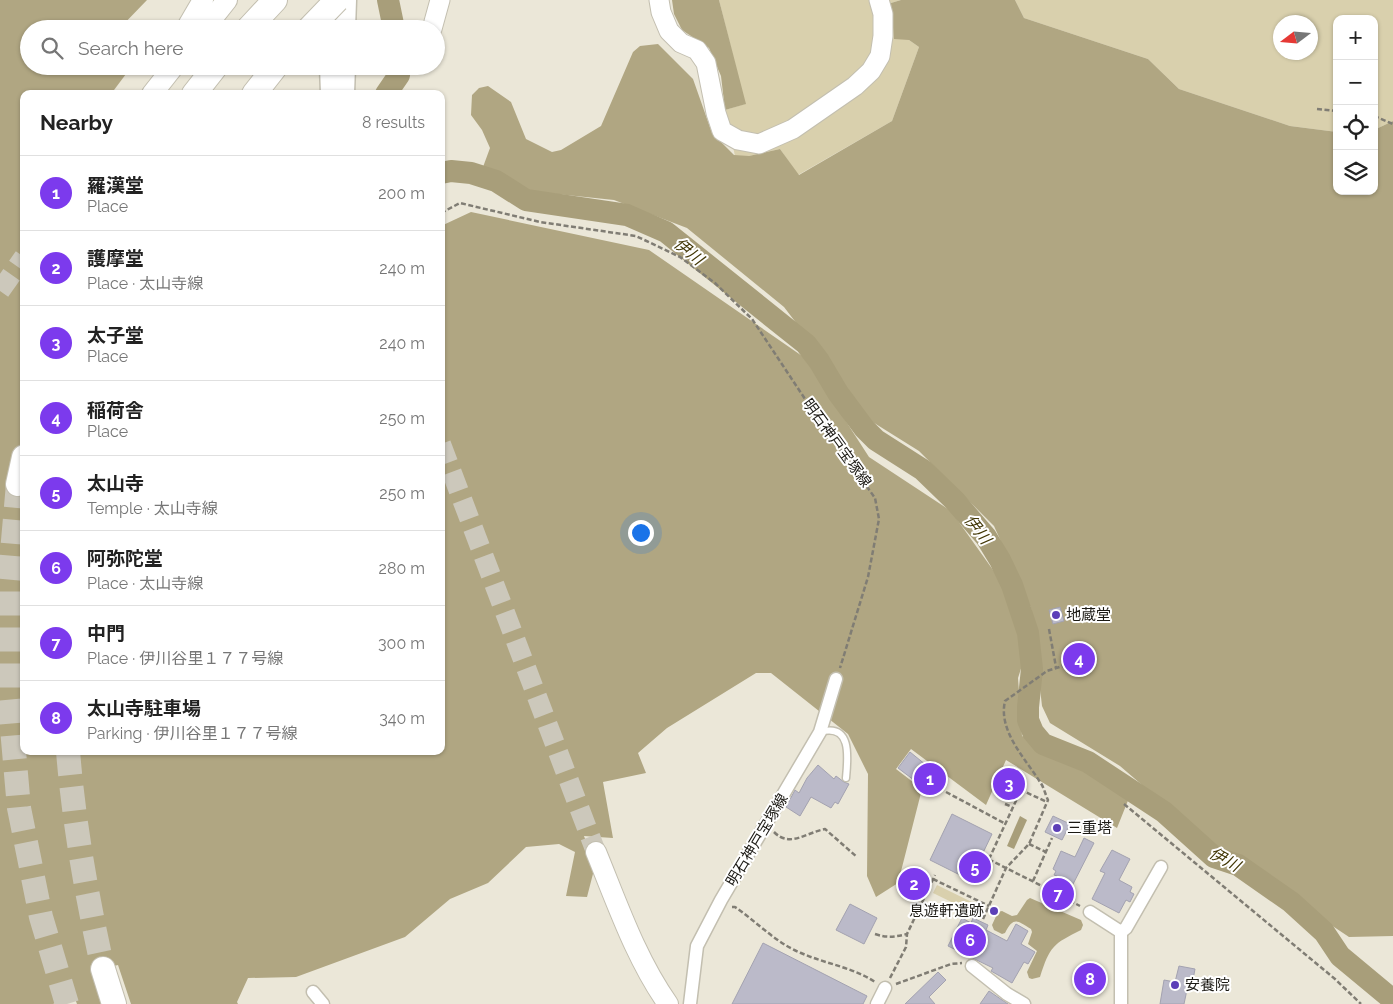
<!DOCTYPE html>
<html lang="en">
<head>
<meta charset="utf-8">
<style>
	body { margin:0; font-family:Raleway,"Noto Sans JP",sans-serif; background:#f6f6f6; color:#222 }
	.controls { position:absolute; right:15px; top:15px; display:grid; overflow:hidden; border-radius:10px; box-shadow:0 1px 4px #0004 }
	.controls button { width:45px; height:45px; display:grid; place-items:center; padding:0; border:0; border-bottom:1px solid #e0e0e0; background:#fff; color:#222; font:25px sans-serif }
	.compass { position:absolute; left:1273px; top:15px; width:45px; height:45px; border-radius:50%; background:#fff; box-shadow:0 1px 4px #0004; rotate:254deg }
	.you { position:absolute; left:640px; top:532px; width:18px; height:18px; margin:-12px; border:4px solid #fff; border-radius:50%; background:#1a73e8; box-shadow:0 0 0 8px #1a73e833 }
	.badge { display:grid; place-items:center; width:32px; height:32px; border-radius:50%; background:#7c3aed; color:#fff; font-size:16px; font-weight:700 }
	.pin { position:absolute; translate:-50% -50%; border:2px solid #fff; box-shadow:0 1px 5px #0006 }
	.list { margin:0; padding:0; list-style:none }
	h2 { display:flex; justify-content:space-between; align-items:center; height:65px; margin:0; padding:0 20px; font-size:21px }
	h2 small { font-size:16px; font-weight:400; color:#767676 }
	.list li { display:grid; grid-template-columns:32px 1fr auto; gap:15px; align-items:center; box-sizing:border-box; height:75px; padding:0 20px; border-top:1px solid #e0e0e0 }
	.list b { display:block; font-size:19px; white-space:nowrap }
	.list p { margin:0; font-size:16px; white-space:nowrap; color:#767676 }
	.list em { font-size:16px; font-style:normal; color:#767676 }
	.icon { flex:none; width:28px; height:28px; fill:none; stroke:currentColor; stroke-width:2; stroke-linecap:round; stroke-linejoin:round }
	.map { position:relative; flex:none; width:1393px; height:1004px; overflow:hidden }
	.search { position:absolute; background:#fff; box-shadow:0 1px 4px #0004; left:20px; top:20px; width:425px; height:55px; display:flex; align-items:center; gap:12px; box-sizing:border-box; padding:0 18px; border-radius:28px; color:#767676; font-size:19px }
	.panel { position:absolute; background:#fff; box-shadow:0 1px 4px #0004; left:20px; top:90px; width:425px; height:665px; border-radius:10px }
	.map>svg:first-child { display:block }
	.green { fill:#d9d0ad; fill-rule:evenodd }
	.forest { fill:#b0a682 }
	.water { fill:#a89e7a }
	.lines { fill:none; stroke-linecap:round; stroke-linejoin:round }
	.river { stroke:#a89e7a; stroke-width:22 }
	.building { fill:#bbbac9; stroke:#a3a2b0 }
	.primary-tunnel { stroke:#ccc8bb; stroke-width:20; stroke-dasharray:20 10; stroke-linecap:butt }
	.highway-tunnel { stroke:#ccc8bb; stroke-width:24; stroke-dasharray:24 12; stroke-linecap:butt }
	.lane-casing { stroke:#c3bfb0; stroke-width:9 }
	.street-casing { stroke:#c3bfb0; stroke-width:15 }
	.secondary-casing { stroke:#c3bfb0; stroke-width:21 }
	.primary-casing { stroke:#c3bfb0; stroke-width:22 }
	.highway-casing { stroke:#c3bfb0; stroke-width:26 }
	.path { stroke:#807d74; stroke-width:2.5; stroke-dasharray:5 2.5; stroke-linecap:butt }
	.lane { stroke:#fff; stroke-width:6 }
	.street { stroke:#fff; stroke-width:12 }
	.secondary { stroke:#fff; stroke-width:19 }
	.primary { stroke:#fff; stroke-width:20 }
	.highway { stroke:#fff; stroke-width:24 }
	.highway-bridge-casing { stroke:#c3bfb0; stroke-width:26; stroke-linecap:butt }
	.highway-bridge { stroke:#fff; stroke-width:24 }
	.poi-dot { fill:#5c3fb8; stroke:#fff; stroke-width:2 }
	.labels { text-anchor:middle; stroke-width:4; stroke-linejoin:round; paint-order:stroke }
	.street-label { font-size:15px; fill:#1b1914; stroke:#fff }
	.poi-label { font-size:15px; fill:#1b1914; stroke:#fff; text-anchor:start }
	.water-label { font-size:16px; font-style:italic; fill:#423706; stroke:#fff }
</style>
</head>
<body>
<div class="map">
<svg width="1393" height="1004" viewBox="0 0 1393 1004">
	<rect width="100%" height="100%" fill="#ebe7d8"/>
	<g class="green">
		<path d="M 719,0 L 901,0 L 891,3 L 909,40 L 919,47 L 892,121 L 798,175 L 780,149 L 749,156 L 735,156 L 725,110 L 745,104 Z"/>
		<path d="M 1015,0 L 1393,0 L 1393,121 L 1374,130 L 1374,19 L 1337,19 L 1337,132 L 1290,126 L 1179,89 L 1148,59 L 1024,18 ZM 1280,22 L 1310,22 L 1310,52 L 1280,52 Z"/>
		<path d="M 937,885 L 984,908 L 980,916 L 933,893 Z"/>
	</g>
	<g class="forest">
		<path d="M 0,0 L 147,0 L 119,29 L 29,29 L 29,66 L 132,66 L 111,94 L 24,94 L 24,751 L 441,751 L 441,226 L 471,212 L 649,250 L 805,358 L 869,457 L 951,511 L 998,577 L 1010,605 L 1025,656 L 1018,678 L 1022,736 L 1086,765 L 1129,798 L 1117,828 L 1006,760 L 986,805 L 911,749 L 896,769 L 922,789 L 898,883 L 876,897 L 867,876 L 868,774 L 848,734 L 771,673 L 756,673 L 667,728 L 638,753 L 646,773 L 603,782 L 613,838 L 584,836 L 595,866 L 587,897 L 566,896 L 575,852 L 559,844 L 526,847 L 488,883 L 450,899 L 405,937 L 296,977 L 248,978 L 237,1002 L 238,1004 L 131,1004 L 118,965 L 93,971 L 101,1004 L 77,1004 L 74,996 L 53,1004 L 0,1004 Z"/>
		<path d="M 672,0 L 719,0 L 746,104 L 725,110 L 721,76 L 709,48 L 682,30 L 674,14 Z"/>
		<path d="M 901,0 L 1015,0 L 1024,18 L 1148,59 L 1179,89 L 1290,126 L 1337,132 L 1337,191 L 1374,191 L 1374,130 L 1393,121 L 1393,936 L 1349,937 L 1213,846 L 1120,766 L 1050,723 L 1042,706 L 1031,608 L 994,526 L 919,451 L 871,421 L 784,307 L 687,228 L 614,200 L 528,191 L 483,167 L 490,148 L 482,130 L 471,115 L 472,95 L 479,88 L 488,86 L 511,102 L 526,139 L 552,152 L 561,150 L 601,126 L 633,52 L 640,46 L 658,44 L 693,79 L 712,133 L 734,155 L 749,156 L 780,149 L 799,175 L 892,121 L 919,47 L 909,40 L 894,39 L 891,3 Z"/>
		<path d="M 1030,898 L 1081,920 L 1083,925 L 1081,930 C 1053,944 1050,946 1040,977 L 1032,979 L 1029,978 L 1027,972 L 1037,951 L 1028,944 L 1032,932 L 1031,929 C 1017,921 1014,916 1005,933 L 1002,934 L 994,930 L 992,925 L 998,912 L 1002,911 L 1012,916 L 1017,915 L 1027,900 Z"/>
	</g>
	<path class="water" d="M 1020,816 L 1027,820 L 1014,849 L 1007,846 Z"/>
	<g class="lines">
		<g class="river">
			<path d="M 388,0 L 394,29"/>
			<path d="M 386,94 L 399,75 L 400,66"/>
			<path d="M 441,173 L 451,171 L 471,173 L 496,181 L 526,200 L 627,215 L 666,232 L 806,344 L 819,361 L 838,393 L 864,428 L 876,440 L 923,470 L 955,501 L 986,537 L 1000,560 L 1012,585 L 1028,633 L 1032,669 L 1028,707 L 1028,720 L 1033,732 L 1043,744 L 1088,762 L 1164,812 L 1214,857 L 1238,865 L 1291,902 L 1324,932 L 1340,956 L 1393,1000"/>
		</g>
	</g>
	<g class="building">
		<path d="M 1060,607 L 1064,621 L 1053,624 L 1049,610 Z"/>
		<path d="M 1083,652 L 1087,664 L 1076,667 L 1072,655 Z"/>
		<path d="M 910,752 L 942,778 L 931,793 L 898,768 Z"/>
		<path d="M 818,765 L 834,779 L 836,776 L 844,782 L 849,784 L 838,804 L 835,802 L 831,808 L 811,797 L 800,816 L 786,807 L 795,790 L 799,793 L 807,778 Z"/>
		<path d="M 1006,772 L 1019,778 L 1012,795 L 999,789 Z"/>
		<path d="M 952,814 L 992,834 L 970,880 L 930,860 Z"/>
		<path d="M 1053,816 L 1070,824 L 1062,840 L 1045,832 Z"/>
		<path d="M 1084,838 L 1094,843 L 1070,890 L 1067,889 L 1061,901 L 1048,895 L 1057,876 L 1054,875 L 1056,871 L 1053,869 L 1061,851 L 1075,857 Z"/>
		<path d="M 1112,850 L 1130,859 L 1119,880 L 1132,887 L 1130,892 L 1134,894 L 1130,902 L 1126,900 L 1119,913 L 1092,899 L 1105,873 L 1100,871 Z"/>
		<path d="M 911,873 L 924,880 L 917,894 L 904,888 Z"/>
		<path d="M 850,904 L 877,918 L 864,944 L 836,930 Z"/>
		<path d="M 962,918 L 971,923 L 973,918 L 988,925 L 986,930 L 1007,941 L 1016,924 L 1028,931 L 1021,944 L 1035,952 L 1028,964 L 1024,962 L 1012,983 L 991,971 L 993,968 L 948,946 Z"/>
		<path d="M 763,943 L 867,996 L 863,1004 L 732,1004 Z"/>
		<path d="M 1179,966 L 1195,969 L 1192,985 L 1188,985 L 1184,1004 L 1160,1004 L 1164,980 L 1175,982 Z"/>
		<path d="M 938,972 L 946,980 L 929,997 L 935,1004 L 905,1004 Z"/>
		<path d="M 989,991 L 1002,1000 L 1008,1004 L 980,1004 Z"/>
	</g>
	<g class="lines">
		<g class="primary-tunnel">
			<path d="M 0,291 L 24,257"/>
			<path d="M 441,444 L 596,852"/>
		</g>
		<g class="highway-tunnel">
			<path d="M 18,484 L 9,586 L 9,694 L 19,808 L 41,917 L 67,1004"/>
			<path d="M 68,751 C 74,825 87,897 103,969"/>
		</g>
		<g class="lane-casing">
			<path id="lane" d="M 820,732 C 852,723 848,757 846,778"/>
		</g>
		<g class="street-casing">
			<g id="street">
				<path d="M 349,29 L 350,0"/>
				<path d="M 326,66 L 327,94"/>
				<path d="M 348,94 L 349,66"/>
				<path d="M 1090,912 L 1121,932 L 1121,1004"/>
				<path d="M 1121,932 L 1126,928 L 1161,867"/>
				<path d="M 972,966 L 1007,994 L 1024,1004"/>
				<path d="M 313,992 L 323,1004"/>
				<path d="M 690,1004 L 697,946 L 721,900 L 820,732 L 836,679"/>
				<path d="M 877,1004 L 885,988"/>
			</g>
		</g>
		<g class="secondary-casing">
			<g id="secondary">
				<path d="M 659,0 L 661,12 L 669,31 L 681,43 L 697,50 L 706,63 L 716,113 L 722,131 L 738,140 L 759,144 L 793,129 L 855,86 L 871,71 L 880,56 L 883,36 L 883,14 L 879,0"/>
				<path d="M 432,29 L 440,0"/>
			</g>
		</g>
		<g class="primary-casing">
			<g id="primary">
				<path d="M 186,29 L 203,0"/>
				<path d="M 204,29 L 227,0"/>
				<path d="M 337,29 L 338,0"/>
				<path d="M 152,94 L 174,66"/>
				<path d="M 336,94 L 337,66"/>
				<path d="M 596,852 C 617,903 636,959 668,1004"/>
			</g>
		</g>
		<g class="highway-casing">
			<g id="highway">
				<path d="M 248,29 L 275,0"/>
				<path d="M 194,94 L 216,66"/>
				<path d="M 254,94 L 276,66"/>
				<path d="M 18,484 L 24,457"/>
				<path d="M 103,969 L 114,1004"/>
			</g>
		</g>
		<g class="path">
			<path d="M 1317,109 L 1337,111"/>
			<path d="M 1374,116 L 1393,124"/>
			<path d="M 441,213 L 460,203 L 540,222 L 636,236 L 680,257 L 715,283 L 752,319 L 811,408 L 875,498 L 879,519 L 868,577 L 840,668"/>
			<path d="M 1049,629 L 1056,667"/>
			<path d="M 946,792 L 1004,823"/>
			<path d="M 1005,804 L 1012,807"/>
			<path d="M 1124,804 L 1335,979 L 1361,1004"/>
			<path d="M 774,832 C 790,848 805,833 825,829 L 857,857"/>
			<path d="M 1029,844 L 1046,852"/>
			<path d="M 982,856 L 1054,892"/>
			<path d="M 989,859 L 1021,790 L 1047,802"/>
			<path d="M 933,879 L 989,906"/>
			<path d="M 1033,881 L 1052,838"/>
			<path d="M 1063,897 L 1080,906"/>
			<path d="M 732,907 L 735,907 C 757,922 776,943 801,953 C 826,964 852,967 875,982"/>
			<path d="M 983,919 L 1006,868 L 1029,844 L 1048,800 C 1045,794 1044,787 1040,782 C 1025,758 998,731 1005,701 L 1047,671 L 1072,663"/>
			<path d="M 875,934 C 887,938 895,937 907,934"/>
			<path d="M 890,978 L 906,947 L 907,934 L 935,875"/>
			<path d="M 896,984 L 951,964 L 962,963"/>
		</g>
		<use href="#lane" class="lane"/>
		<use href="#street" class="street"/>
		<use href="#secondary" class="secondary"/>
		<use href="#primary" class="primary"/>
		<use href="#highway" class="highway"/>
		<g class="highway-bridge-casing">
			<path id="highway-bridge" d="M 309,29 L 337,0"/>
		</g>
		<use href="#highway-bridge" class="highway-bridge"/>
	</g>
	<g class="poi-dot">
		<circle cx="1056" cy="615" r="5"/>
		<circle cx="1057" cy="828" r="5"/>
		<circle cx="994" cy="911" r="5"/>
		<circle cx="1175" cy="985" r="5"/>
	</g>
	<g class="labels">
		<g class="street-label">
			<text transform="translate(837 443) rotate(54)" y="5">明石神戸宝塚線</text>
			<text transform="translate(757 840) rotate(-59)" y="5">明石神戸宝塚線</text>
		</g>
		<g class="poi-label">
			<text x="1066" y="620">地蔵堂</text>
			<text x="1067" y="833">三重塔</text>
			<text x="984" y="916" text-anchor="end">息遊軒遺跡</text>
			<text x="1185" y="990">安養院</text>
		</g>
		<g class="water-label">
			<text transform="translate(689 251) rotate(39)" y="6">伊川</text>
			<text transform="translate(978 529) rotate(52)" y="6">伊川</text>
			<text transform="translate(1225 859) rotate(29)" y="6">伊川</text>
		</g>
	</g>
</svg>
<div class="controls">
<button>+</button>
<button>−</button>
<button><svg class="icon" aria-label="locate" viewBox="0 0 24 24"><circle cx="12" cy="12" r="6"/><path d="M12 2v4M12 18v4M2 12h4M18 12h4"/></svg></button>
<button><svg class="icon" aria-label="layers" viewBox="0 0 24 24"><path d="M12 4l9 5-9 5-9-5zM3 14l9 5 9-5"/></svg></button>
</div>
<svg class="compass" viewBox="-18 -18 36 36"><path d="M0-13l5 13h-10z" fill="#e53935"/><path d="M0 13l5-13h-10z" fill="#767676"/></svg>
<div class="you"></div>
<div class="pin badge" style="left:930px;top:779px">1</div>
<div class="pin badge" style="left:914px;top:884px">2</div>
<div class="pin badge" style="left:1009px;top:784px">3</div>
<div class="pin badge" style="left:1079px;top:659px">4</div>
<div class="pin badge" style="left:975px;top:867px">5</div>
<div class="pin badge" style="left:970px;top:940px">6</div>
<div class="pin badge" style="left:1058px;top:894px">7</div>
<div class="pin badge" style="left:1090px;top:979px">8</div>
<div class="search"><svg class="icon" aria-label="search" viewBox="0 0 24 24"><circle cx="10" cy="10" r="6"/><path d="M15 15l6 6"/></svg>Search here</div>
<section class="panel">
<h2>Nearby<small>8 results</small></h2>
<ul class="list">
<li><span class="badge">1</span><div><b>羅漢堂</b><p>Place</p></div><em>200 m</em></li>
<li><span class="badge">2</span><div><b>護摩堂</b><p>Place · 太山寺線</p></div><em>240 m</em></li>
<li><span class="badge">3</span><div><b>太子堂</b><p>Place</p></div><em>240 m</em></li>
<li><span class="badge">4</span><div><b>稲荷舎</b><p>Place</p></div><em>250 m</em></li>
<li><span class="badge">5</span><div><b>太山寺</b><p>Temple · 太山寺線</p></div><em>250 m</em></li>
<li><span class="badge">6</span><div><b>阿弥陀堂</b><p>Place · 太山寺線</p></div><em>280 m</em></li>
<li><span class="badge">7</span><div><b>中門</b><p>Place · 伊川谷里１７７号線</p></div><em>300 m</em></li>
<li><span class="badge">8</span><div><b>太山寺駐車場</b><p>Parking · 伊川谷里１７７号線</p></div><em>340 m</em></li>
</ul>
</section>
</div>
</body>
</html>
